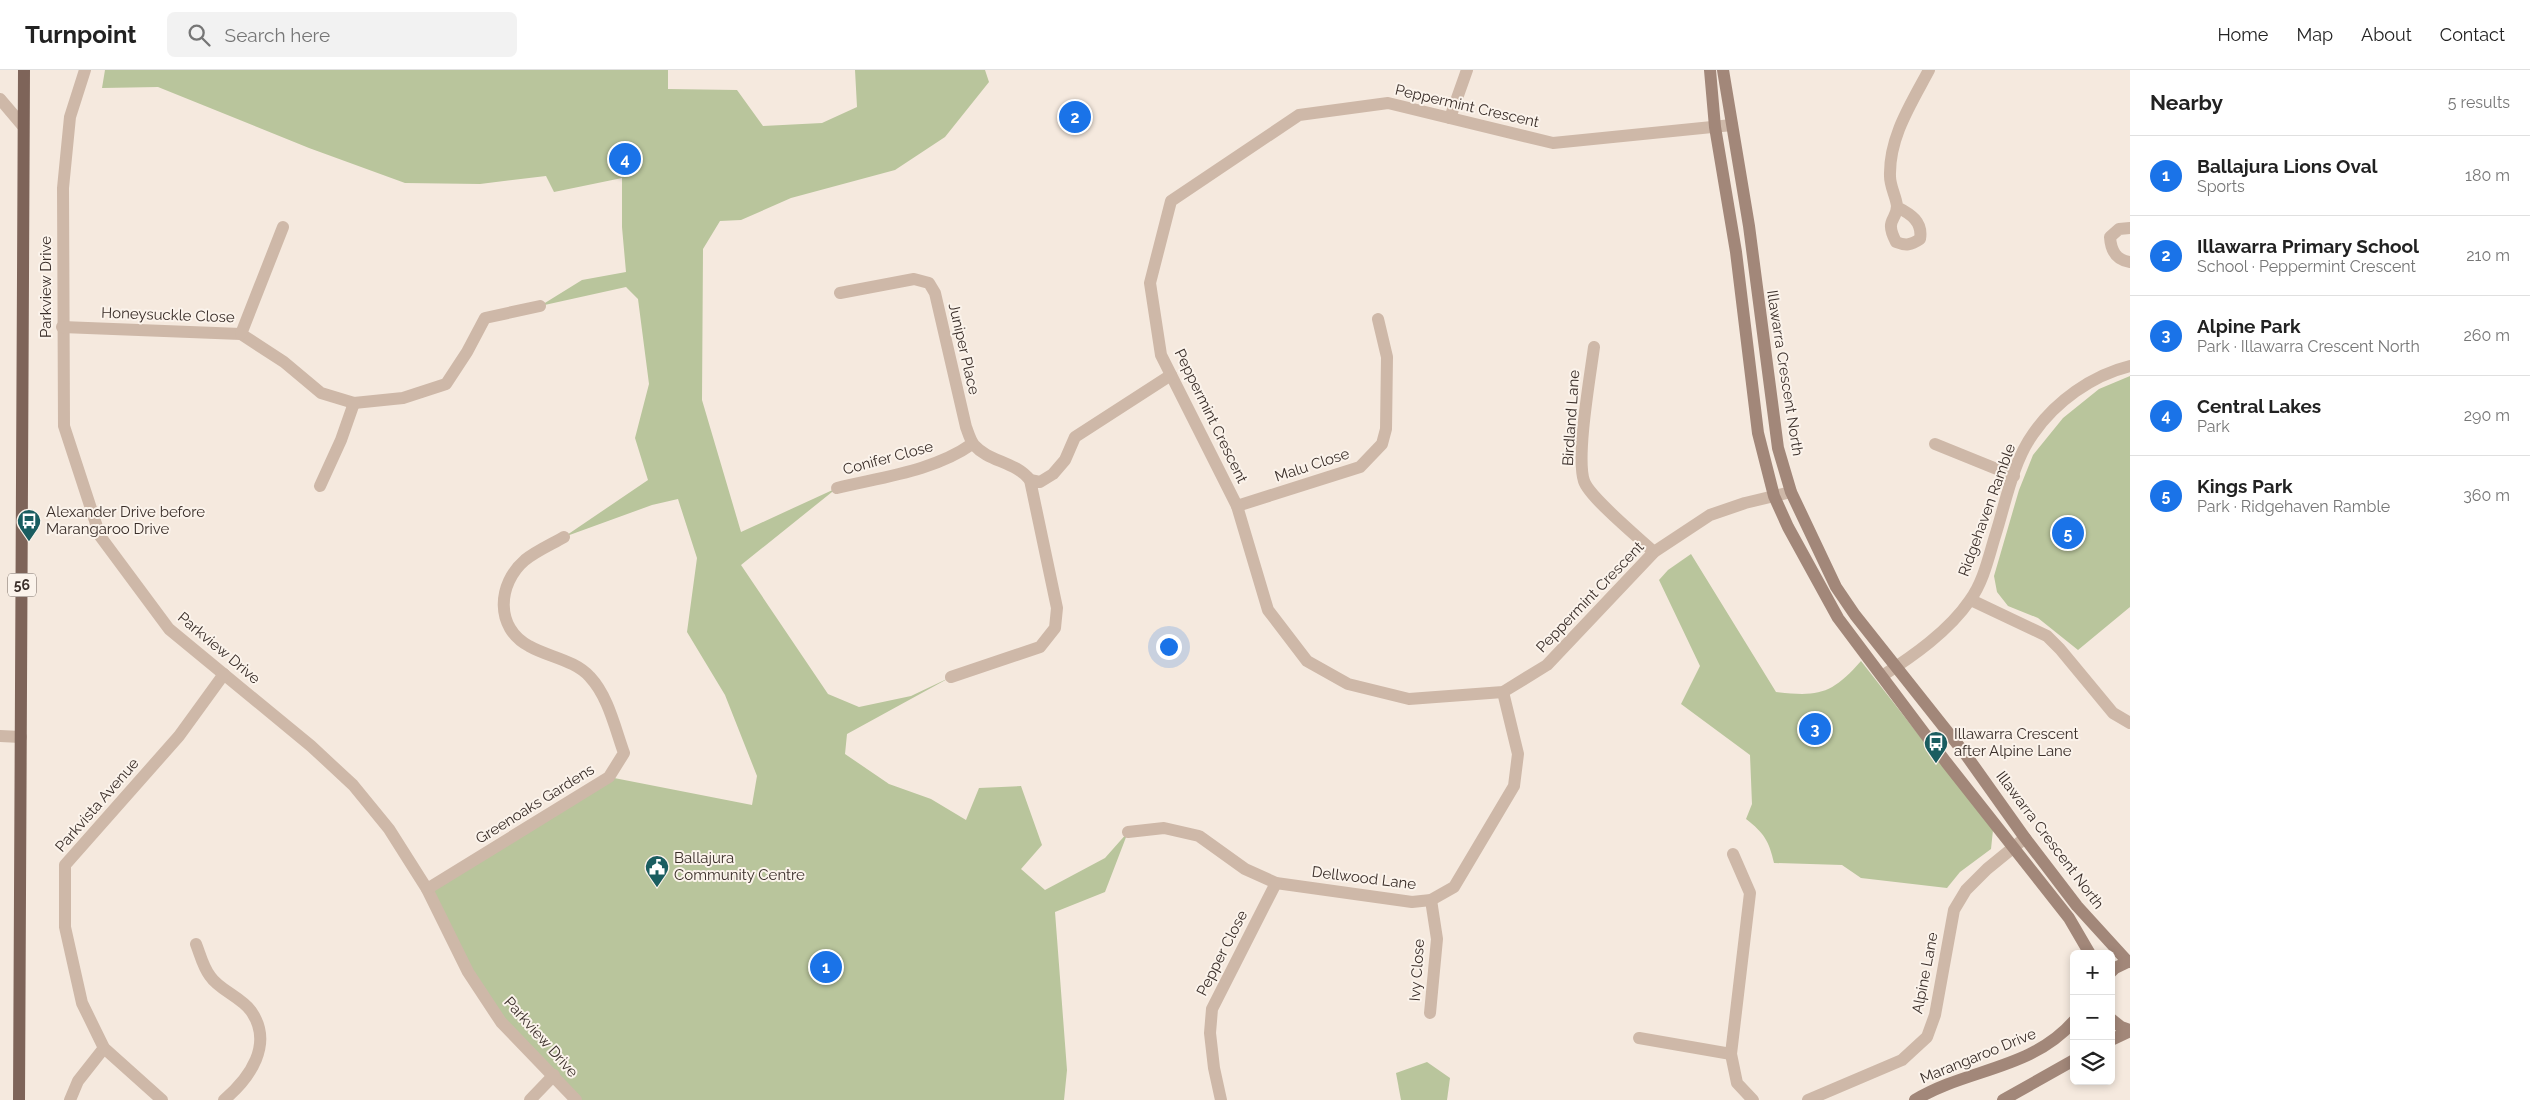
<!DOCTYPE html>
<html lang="en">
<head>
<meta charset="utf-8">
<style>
	body { margin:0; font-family:Raleway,sans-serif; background:#f2f2f2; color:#222 }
	.controls { position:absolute; right:15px; bottom:15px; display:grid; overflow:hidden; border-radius:8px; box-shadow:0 2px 8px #0003 }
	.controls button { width:45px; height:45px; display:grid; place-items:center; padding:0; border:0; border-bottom:1px solid #e0e0e0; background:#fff; color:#222; font:25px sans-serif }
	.you { position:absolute; left:1168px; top:576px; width:18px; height:18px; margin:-12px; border:4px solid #fff; border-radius:50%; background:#1a73e8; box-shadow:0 0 0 8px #1a73e833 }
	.badge { display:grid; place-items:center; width:32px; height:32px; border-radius:50%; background:#1a73e8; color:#fff; font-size:16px; font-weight:700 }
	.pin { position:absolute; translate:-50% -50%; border:2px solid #fff; box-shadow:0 1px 5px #0006 }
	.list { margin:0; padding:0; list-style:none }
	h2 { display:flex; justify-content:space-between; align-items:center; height:65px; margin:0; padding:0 20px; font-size:21px }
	h2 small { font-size:16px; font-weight:400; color:#767676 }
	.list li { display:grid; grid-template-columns:32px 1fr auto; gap:15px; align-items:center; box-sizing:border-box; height:80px; padding:0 20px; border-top:1px solid #e0e0e0 }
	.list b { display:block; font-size:19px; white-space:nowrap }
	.list p { margin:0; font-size:16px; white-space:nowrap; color:#767676 }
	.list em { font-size:16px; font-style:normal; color:#767676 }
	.icon { flex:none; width:28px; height:28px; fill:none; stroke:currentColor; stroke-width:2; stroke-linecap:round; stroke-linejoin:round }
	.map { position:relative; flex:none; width:2130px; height:1030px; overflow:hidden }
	header { display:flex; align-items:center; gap:30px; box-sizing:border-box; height:70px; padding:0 25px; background:#fff; border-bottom:1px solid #e0e0e0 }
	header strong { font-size:24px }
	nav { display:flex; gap:28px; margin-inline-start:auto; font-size:18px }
	.search { width:350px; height:45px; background:#f2f2f2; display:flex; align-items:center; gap:12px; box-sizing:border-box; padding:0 18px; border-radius:8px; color:#767676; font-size:19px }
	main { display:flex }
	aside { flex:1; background:#fff }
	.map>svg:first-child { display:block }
	.green { fill:#b9c59c }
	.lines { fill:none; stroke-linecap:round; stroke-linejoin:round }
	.street { stroke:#ceb8a8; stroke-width:12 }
	.secondary { stroke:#a28779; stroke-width:12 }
	.primary { stroke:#7e6459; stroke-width:12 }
	.labels { text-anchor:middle; stroke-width:4; stroke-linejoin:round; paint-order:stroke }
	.shield { fill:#fbf3eb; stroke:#746963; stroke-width:1 }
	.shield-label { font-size:14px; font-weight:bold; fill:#3a2e29 }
	.street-label { font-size:15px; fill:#3a2e29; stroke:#fbf3eb }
	.poi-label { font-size:15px; fill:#3a2e29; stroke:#fbf3eb; text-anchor:start }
</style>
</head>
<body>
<header>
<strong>Turnpoint</strong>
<div class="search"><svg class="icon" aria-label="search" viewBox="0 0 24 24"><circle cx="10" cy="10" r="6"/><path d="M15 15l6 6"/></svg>Search here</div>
<nav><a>Home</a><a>Map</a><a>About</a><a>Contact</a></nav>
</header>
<main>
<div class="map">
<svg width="2130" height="1030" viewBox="0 0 2130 1030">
	<rect width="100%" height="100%" fill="#f5e9de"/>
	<g class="green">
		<path d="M 105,0 L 668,0 L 668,19 L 737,20 L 763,56 L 822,53 L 857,37 L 855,0 L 985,0 L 989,12 L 945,67 L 895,100 L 791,128 L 741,150 L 720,151 L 703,179 L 702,330 L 741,462 L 837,418 L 741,495 L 828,624 L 859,637 L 911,626 L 951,607 L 847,664 L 845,684 L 889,714 L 931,729 L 966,750 L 979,718 L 1021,716 L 1042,775 L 1021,799 L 1045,820 L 1105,788 L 1128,762 L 1105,822 L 1055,842 L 1067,1000 L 1064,1030 L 576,1030 L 501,952 L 427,819 L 609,707 L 752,735 L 757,706 L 725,625 L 687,562 L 697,488 L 678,429 L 652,435 L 564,467 L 648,410 L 635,368 L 649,314 L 638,229 L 626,217 L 540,236 L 582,210 L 626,202 L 622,157 L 622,108 L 554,122 L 546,106 L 480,114 L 405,113 L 309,78 L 158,17 L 102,18 Z"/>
		<path d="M 2130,306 L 2130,537 L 2078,580 L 2038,548 L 2008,536 L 1997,522 L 1994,506 L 2019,420 L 2033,385 L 2063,348 L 2099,319 Z"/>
		<path d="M 1691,484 L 1776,622 C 1819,627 1832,624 1861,591 L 1993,760 L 1991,779 L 1960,802 L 1947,818 L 1861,808 L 1842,795 L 1774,793 C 1769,771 1764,763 1746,749 L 1752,734 L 1750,685 L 1681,634 L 1700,596 L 1659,510 L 1668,500 Z"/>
		<path d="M 1427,992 L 1450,1008 L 1447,1030 L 1401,1030 L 1396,1003 Z"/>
	</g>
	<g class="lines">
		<g class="street">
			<path d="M 85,0 L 70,47 L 63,118 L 64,356 L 100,466 L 169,559 L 311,676 L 353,715 L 389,759 L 427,819 L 468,902 L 501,952 L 576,1030"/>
			<path d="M 0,29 L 23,56"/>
			<path d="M 1450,48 L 1467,0"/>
			<path d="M 1732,55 L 1553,73 L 1388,33 L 1299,45 L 1171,131 L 1150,213 L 1161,285 L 1237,436 L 1268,540 L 1307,591 L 1348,614 L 1409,629 L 1503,622 L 1547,595 L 1654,482 L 1710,445 L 1745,433 L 1791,422"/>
			<path d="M 1897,137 C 1911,144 1923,152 1920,169 C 1911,175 1906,176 1896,172 C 1884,149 1897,151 1897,136 C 1896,126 1890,117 1890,106 C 1889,67 1911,34 1929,0"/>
			<path d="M 2130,158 L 2119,159 L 2110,167 C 2111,181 2116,190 2130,192"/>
			<path d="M 840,223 L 914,209 L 929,213 L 935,223 L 966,357 C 968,362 970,370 974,375 C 989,392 1015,391 1030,410"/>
			<path d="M 62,257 L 241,264 L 284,292 L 321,323 L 354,333 L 403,328 L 446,314 L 467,282 L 485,248 L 540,236"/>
			<path d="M 241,264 L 283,157"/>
			<path d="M 1594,277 C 1590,307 1576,387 1584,411 C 1589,427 1640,469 1654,482"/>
			<path d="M 1935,374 L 2014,406"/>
			<path d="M 320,416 L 341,370 L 354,333"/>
			<path d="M 837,418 C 882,407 934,401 972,374"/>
			<path d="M 1237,436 L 1360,397 L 1382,374 L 1386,359 L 1387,287 L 1378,249"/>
			<path d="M 1971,530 L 2047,566 L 2060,579 L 2113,643 L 2130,653"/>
			<path d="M 1882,606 C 1913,586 1949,561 1970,530 C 1984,511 1989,485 1996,463 C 2006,431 2013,392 2033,364 C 2055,332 2092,305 2130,296"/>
			<path d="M 951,607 L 1040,577 L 1055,558 L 1057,538 L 1030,410 L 1040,412 L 1053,404 L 1065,390 L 1075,367 L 1171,305"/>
			<path d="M 0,666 L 21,667"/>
			<path d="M 1128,762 L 1164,758 L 1199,766 L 1245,799 L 1276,813 L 1412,832 L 1431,830 L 1454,817 L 1514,716 L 1518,684 L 1503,622"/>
			<path d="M 1733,784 L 1750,823 L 1731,984 L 1737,1013 L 1753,1030"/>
			<path d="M 427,819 L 609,707 L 624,683 C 615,658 608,626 590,607 C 575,590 548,587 529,576 C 495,558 497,514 525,490 C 536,481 552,474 564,467"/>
			<path d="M 196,874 C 200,884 203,897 210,906 C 219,920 241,927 251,941 C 274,974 250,1008 224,1030"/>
			<path d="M 1430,943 L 1437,869 L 1431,830"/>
			<path d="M 1639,968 L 1731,984"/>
			<path d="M 70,1030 L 78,1011 L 104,978"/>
			<path d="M 162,1030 L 104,978 L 82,933 L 65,857 L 65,795 L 179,666 L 224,604"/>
			<path d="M 530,1030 L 554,1005"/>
			<path d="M 1221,1030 L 1214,998 L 1210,963 L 1212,939 L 1276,813"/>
			<path d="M 1808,1030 L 1902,990 L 1927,967 L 1935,945 L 1954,840 L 1966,820 L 1987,799 L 2025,768"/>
		</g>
		<g class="secondary">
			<path d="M 1710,0 L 1715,57 L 1736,182 L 1758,363 L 1774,426 L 1788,457 L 1838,548 L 1946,692 L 2069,848 L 2090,884"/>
			<path d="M 1723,0 L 1749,156 L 1778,378 L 1791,422 L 1836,517 L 1855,545 L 1966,685 L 2025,768 L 2077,836 L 2128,892"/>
			<path d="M 2111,902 L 2115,898 L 2130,891"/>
			<path d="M 2111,949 L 2121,957 L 2130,960"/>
			<path d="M 2111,970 L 2130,961"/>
			<path d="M 1915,1030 C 1968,998 2031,1000 2074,951"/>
			<path d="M 2003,1030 L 2074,990"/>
		</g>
		<path class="primary" d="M 19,1030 L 24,0"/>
	</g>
	<defs>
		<g id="bus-pin" transform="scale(1.25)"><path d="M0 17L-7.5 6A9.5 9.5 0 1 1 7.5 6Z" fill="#1a5d60" stroke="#fbf3eb"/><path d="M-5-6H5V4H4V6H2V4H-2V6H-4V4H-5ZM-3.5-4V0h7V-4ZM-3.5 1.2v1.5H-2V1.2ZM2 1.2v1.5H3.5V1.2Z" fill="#fff"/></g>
		<g id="civic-pin" transform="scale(1.25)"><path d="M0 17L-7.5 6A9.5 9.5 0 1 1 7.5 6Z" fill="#1a5d60" stroke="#fbf3eb"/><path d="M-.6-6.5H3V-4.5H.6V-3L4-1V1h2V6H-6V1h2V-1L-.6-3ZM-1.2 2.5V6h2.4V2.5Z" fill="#fff"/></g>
	</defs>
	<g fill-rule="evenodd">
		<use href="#bus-pin" x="29" y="451"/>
		<use href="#bus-pin" x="1936" y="673"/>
		<use href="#civic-pin" x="657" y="797"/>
	</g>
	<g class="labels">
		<rect class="shield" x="8" y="503.5" width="28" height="23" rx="4"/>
		<g class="shield-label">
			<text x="22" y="520">56</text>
		</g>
		<g class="street-label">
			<text transform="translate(1467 36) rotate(13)" y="5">Peppermint Crescent</text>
			<text transform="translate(46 217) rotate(-90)" y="5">Parkview Drive</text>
			<text transform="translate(168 245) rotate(2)" y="5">Honeysuckle Close</text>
			<text transform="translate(964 279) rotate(77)" y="5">Juniper Place</text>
			<text transform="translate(1785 303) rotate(81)" y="5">Illawarra Crescent North</text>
			<text transform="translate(1211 346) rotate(64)" y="5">Peppermint Crescent</text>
			<text transform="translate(1571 348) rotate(-86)" y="5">Birdland Lane</text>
			<text transform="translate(888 388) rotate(-15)" y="5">Conifer Close</text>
			<text transform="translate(1312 395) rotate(-18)" y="5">Malu Close</text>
			<text transform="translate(1987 440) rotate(-70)" y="5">Ridgehaven Ramble</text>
			<text transform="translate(1590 527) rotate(-46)" y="5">Peppermint Crescent</text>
			<text transform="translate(219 578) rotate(40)" y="5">Parkview Drive</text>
			<text transform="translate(535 734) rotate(-32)" y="5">Greenoaks Gardens</text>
			<text transform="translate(97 735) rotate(-49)" y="5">Parkvista Avenue</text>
			<text transform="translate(2050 770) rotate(53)" y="5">Illawarra Crescent North</text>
			<text transform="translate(1364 808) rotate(7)" y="5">Dellwood Lane</text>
			<text transform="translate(1222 883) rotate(-63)" y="5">Pepper Close</text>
			<text transform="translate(1417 900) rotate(-86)" y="5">Ivy Close</text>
			<text transform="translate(1925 903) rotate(-79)" y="5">Alpine Lane</text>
			<text transform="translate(541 967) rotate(48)" y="5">Parkview Drive</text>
			<text transform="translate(1978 986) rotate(-22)" y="5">Marangaroo Drive</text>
		</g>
		<g class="poi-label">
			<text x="46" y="447">Alexander Drive before<tspan x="46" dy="17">Marangaroo Drive</tspan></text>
			<text x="1954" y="669">Illawarra Crescent<tspan x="1954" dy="17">after Alpine Lane</tspan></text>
			<text x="674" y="793">Ballajura<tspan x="674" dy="17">Community Centre</tspan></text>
		</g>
	</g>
</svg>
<div class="controls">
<button>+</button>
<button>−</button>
<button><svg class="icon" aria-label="layers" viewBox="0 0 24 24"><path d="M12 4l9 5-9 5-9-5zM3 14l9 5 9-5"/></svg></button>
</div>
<div class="you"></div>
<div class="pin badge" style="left:826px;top:897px">1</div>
<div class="pin badge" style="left:1075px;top:47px">2</div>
<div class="pin badge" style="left:1815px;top:659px">3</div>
<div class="pin badge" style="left:625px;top:89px">4</div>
<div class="pin badge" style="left:2068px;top:463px">5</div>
</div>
<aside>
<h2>Nearby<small>5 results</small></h2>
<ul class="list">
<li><span class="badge">1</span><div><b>Ballajura Lions Oval</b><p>Sports</p></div><em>180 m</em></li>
<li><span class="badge">2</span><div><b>Illawarra Primary School</b><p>School · Peppermint Crescent</p></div><em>210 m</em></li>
<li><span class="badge">3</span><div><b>Alpine Park</b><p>Park · Illawarra Crescent North</p></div><em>260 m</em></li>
<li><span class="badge">4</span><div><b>Central Lakes</b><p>Park</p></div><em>290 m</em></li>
<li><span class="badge">5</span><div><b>Kings Park</b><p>Park · Ridgehaven Ramble</p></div><em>360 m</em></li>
</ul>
</aside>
</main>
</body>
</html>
